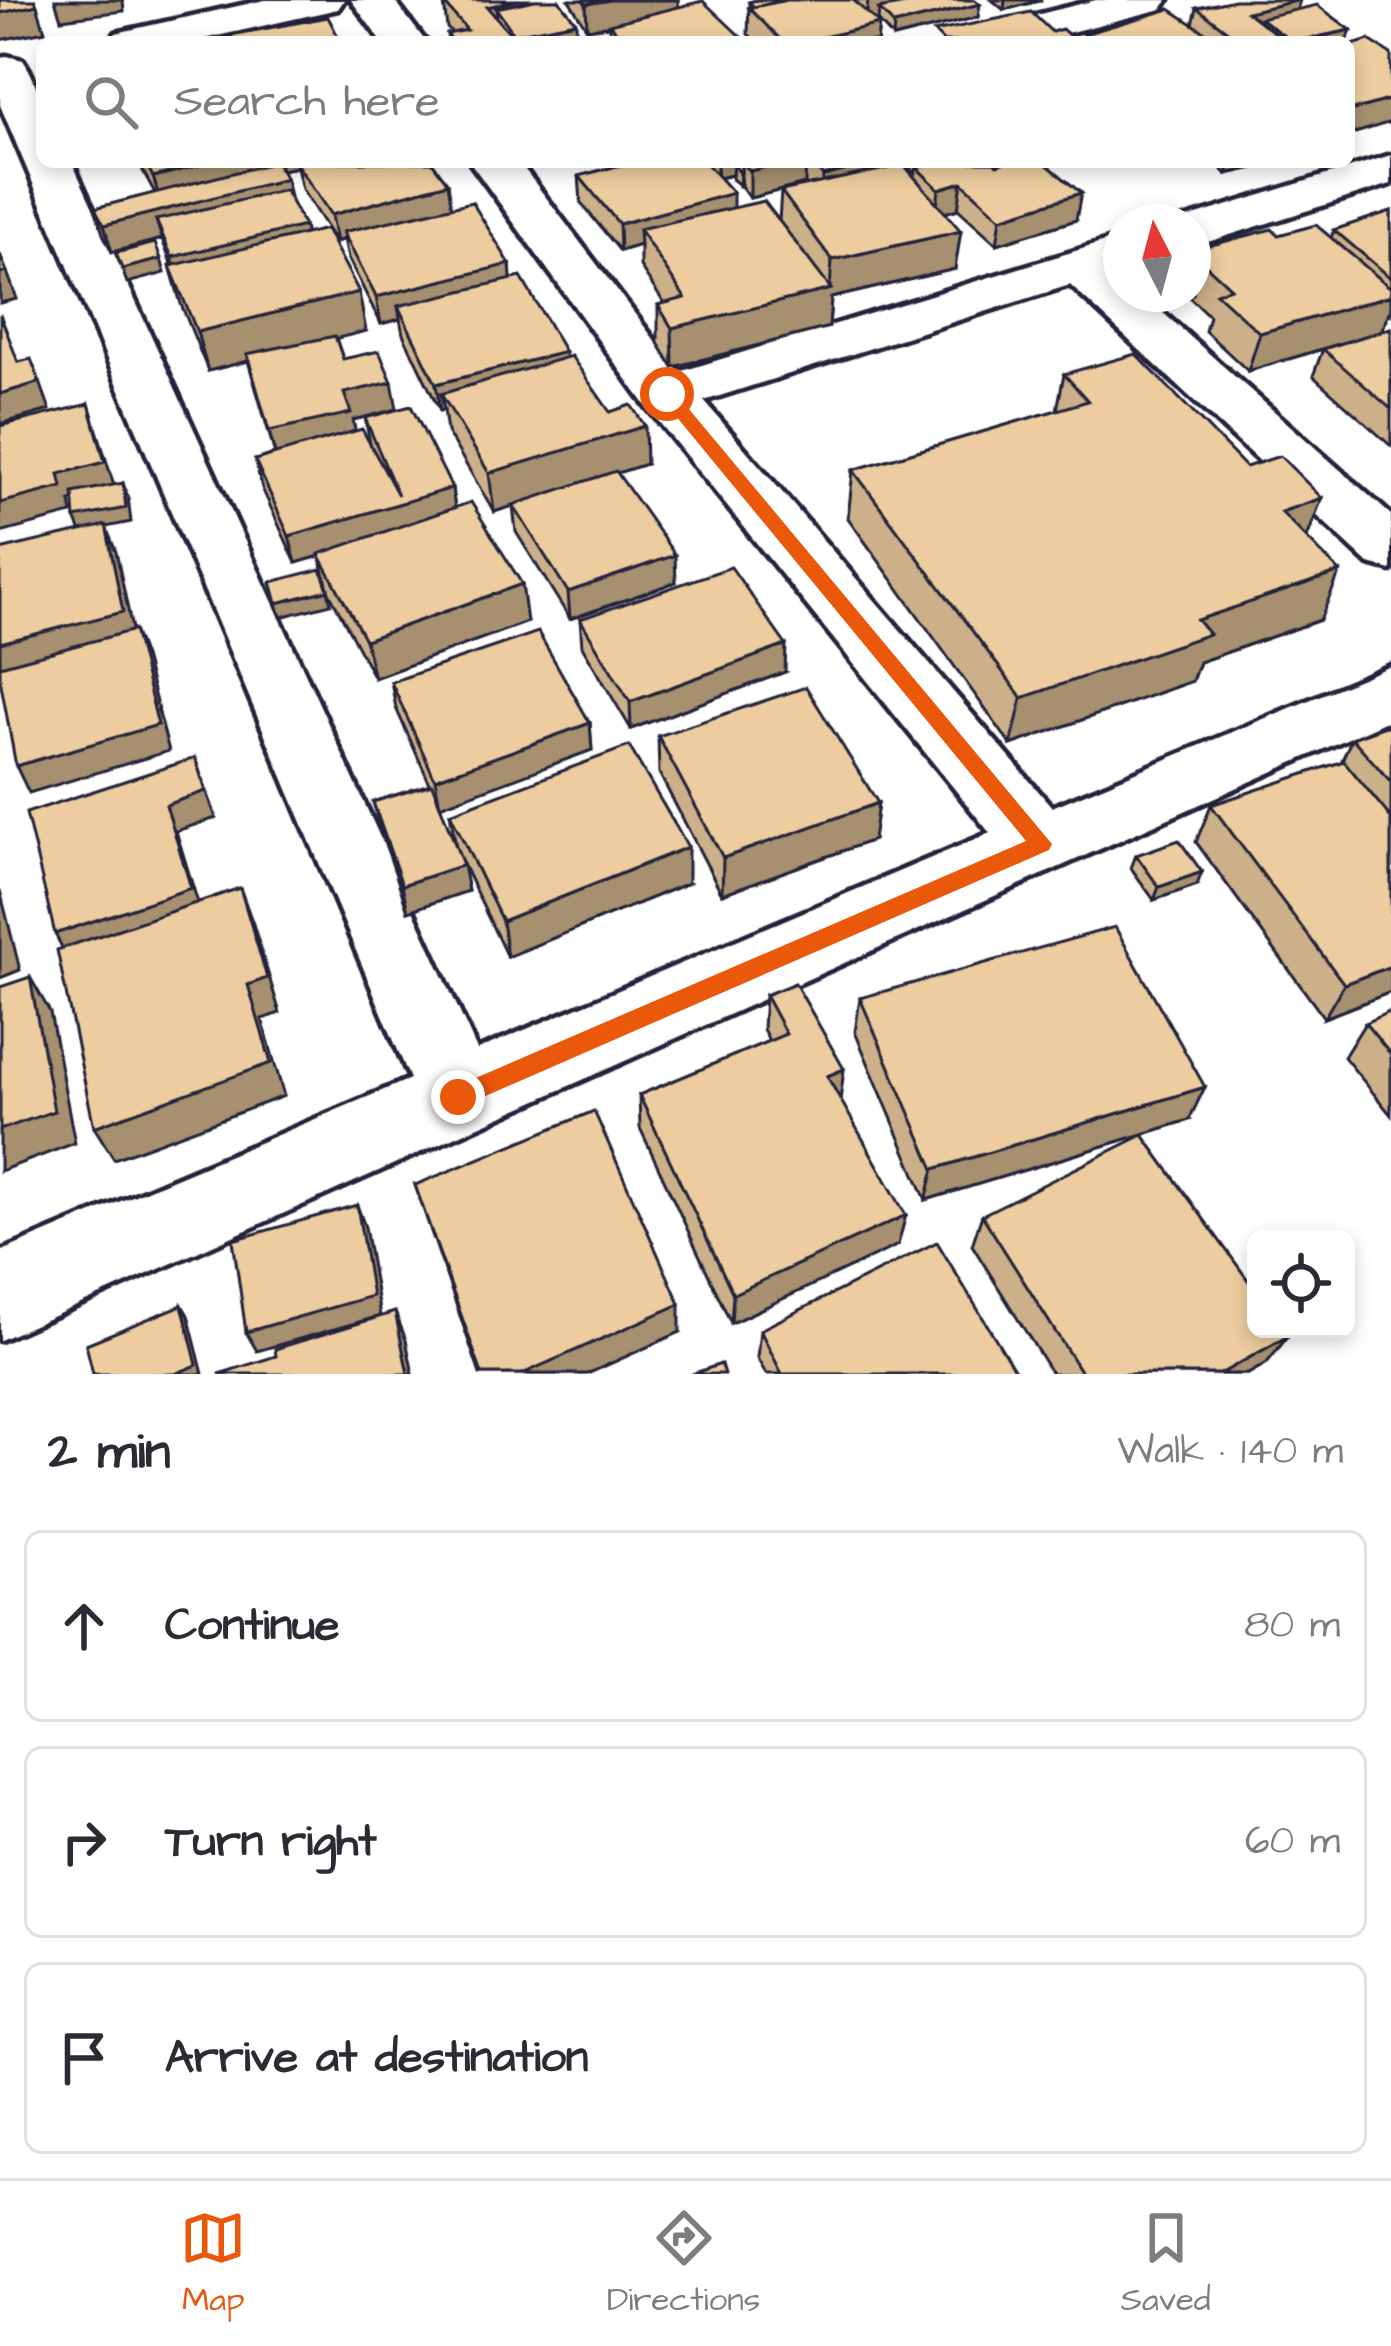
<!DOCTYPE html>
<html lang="en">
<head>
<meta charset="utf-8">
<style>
	body { margin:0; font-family:"Architects Daughter",sans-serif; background:#f7f7f7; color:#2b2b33 }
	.controls { position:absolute; right:36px; bottom:36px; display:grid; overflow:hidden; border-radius:18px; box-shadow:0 6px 18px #0003 }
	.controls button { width:108px; height:108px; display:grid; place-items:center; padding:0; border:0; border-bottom:3px solid #e1e1e2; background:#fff; color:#2b2b33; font:60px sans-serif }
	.compass { position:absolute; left:1103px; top:204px; width:108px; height:108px; border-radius:50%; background:#fff; box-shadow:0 6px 18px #0003; rotate:354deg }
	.stop { position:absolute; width:36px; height:36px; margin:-27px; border:9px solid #ea580c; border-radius:50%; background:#fff }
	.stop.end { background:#ea580c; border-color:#fff; box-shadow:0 3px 12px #0008 }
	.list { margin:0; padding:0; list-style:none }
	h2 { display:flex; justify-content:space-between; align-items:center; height:156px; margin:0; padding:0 48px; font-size:51px }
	h2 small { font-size:39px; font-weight:400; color:#7c7c81 }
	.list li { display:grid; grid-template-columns:78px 1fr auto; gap:36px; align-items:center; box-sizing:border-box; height:192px; margin:0 24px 24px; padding:0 24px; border:3px solid #e1e1e2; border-radius:18px }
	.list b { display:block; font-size:45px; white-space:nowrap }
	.list em { font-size:39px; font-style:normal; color:#7c7c81 }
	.icon { flex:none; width:66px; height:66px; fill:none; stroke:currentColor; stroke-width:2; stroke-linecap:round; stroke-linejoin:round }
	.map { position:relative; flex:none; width:1391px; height:1374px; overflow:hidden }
	.search { position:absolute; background:#fff; box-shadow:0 6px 18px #0003; left:36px; right:36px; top:36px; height:132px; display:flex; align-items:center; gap:30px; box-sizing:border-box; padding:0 42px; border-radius:18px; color:#7c7c81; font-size:45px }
	.sheet { height:804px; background:#fff }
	nav { display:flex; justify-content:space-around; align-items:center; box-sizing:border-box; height:168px; border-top:3px solid #e1e1e2; background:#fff; font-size:33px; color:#7c7c81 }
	nav a { display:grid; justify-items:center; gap:6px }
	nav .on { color:#ea580c }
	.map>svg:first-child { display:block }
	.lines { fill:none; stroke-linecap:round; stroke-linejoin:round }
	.street-casing { stroke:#22223b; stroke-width:9 }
	.street { fill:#fff; fill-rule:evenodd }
	.wall { fill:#ccb089; stroke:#22223b; stroke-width:3; fill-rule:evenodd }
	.shaded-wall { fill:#a6906f; stroke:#22223b; stroke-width:3 }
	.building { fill:#edcd9f; stroke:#22223b; stroke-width:3 }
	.route { fill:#ea580c }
</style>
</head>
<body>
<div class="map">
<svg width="1391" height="1374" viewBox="0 0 1391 1374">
	<rect width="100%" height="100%" fill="#fff"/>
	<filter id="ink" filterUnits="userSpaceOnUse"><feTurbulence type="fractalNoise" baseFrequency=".00833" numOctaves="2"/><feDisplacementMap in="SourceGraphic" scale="24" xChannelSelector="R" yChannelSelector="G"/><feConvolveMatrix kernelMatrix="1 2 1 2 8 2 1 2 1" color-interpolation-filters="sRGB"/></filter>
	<g filter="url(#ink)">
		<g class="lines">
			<g class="street-casing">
				<g id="street">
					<path d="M 265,0 L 344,0 L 338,9 L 190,42 L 109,42 L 116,33 Z"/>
					<path d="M 351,0 L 394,0 L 426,42 L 382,42 Z"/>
					<path d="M 1096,0 L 1168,0 L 1162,9 L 1031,42 L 957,42 L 964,33 Z"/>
					<path d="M 7,56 L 23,60 C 45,92 42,124 42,162 L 72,162 L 477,1050 L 990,833 L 647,407 L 470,162 L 519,162 L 679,372 L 1121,237 L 1121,268 L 1115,270 L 1121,275 L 1121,294 L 1142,294 L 1391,515 L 1391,570 L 1369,564 L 1070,285 L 704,401 L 1052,807 L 1391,666 L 1391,719 L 0,1340 L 0,1252 L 410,1079 L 0,105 L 0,57 Z"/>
					<path d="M 1391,155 L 1391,184 L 1211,241 L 1193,245 L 1193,222 L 1174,222 Z"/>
				</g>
			</g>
			<use href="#street" class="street"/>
		</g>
		<g class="wall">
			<path d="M 559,0 L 577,42 L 448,42 L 447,34 L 452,33 L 447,28 L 444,3 Z"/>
			<path d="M 569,0 L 678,0 L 678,7 L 741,42 L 610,42 L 609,26 L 587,29 Z"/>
			<path d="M 757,0 L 975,0 L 978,17 L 893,38 L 878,21 L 876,21 L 879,24 L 877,42 L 757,42 L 748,34 L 749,2 Z"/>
			<path d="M 992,0 L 1042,0 L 1004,10 Z"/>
			<path d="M 1197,8 L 1297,10 L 1347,42 L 1083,42 L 1084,34 L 1193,24 Z"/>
			<path d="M 138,162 L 257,162 L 258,167 L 280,169 L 277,162 L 432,162 L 451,207 L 510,264 L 511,280 L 565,357 L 646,464 L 617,473 L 676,582 L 570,619 L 516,532 L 513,506 L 494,512 L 447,432 L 444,410 L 440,411 L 403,334 L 400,319 L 381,324 L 348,258 L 344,239 L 336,242 L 302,190 L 297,167 L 281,170 L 291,202 L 304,226 L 305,234 L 366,331 L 336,338 L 343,359 L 397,409 L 353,420 L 355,431 L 370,443 L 365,418 L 452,488 L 455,508 L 527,622 L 374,678 L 329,592 L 320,556 L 296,563 L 262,488 L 255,460 L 275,454 L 248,361 L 208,371 L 181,304 L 170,266 L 172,266 L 162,239 L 112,252 L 103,234 L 95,208 L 155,193 Z"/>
			<path d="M 632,162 L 875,162 L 875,171 L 896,166 L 897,162 L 1002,162 L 996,164 L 1076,220 L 997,244 L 958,209 L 945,213 L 955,269 L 831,298 L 829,327 L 673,367 L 658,343 L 658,305 L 664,303 L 640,267 L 640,245 L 620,251 L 581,203 L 579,176 ZM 732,175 L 732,179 L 741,186 L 750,198 L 805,184 L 807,186 L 781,191 L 779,221 L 733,208 L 719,178 Z"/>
			<path d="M 1214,162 L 1280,162 L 1227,174 Z"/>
			<path d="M 1391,211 L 1391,314 L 1389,312 L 1382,330 L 1391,328 L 1391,446 L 1313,376 L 1323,349 L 1248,371 L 1205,331 L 1209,316 L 1186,294 L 1193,294 L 1193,250 L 1278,235 L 1331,238 L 1334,230 Z"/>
			<path d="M 1064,374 L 1307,538 L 1320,620 L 1199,662 L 1192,681 L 1011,745 L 848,518 L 853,470 L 1057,410 Z"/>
			<path d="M 580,619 L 785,672 L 631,729 L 582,646 Z"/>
			<path d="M 391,682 L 590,723 L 592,750 L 440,805 L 456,846 L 450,813 L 688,883 L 507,957 L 460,858 L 468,891 L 408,911 L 380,828 L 373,802 L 430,784 L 396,708 Z"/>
			<path d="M 1391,724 L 1391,992 L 1324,1018 L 1196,842 L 1211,805 L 1341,762 L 1352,738 Z"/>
			<path d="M 658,736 L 878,803 L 873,840 L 722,894 L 659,773 Z"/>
			<path d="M 1136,855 L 1197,885 L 1154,900 L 1131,868 Z"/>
			<path d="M 765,995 L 840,1100 L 898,1245 L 731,1323 L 640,1128 L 639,1095 L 769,1041 L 763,1029 Z"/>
			<path d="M 860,998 L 1189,1120 L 926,1200 L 855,1032 Z"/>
			<path d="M 1391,1011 L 1391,1115 L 1344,1057 L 1365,1023 Z"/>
			<path d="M 415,1185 L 680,1332 L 587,1374 L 480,1374 Z"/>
			<path d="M 982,1215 L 1267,1363 L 1248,1374 L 1052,1374 L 972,1245 Z"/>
			<path d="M 760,1330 L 1017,1374 L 766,1374 L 757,1358 Z"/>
		</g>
		<g class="shaded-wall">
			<path d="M 55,0 L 123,0 L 124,11 L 61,19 Z"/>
			<path d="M 518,0 L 541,0 L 496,8 L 498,30 L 487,7 Z"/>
			<path d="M 610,0 L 678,0 L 678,14 L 587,29 L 586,4 Z"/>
			<path d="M 868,0 L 961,0 L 879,9 L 878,21 L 866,23 Z"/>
			<path d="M 1005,0 L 1042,0 L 1004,10 Z"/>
			<path d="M 1300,0 L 1292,25 L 1260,18 L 1256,34 L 1247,12 Z"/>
			<path d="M 980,4 L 978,17 L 893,38 L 894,25 Z"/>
			<path d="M 37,5 L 45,31 L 0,40 L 0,13 Z"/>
			<path d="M 576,22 L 577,42 L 506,42 L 515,40 L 514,34 Z"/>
			<path d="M 879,24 L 877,42 L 802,42 Z"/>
			<path d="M 1351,30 L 1347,42 L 1297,42 Z"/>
			<path d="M 1391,99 L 1391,122 L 1349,135 L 1349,111 Z"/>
			<path d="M 212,162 L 257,162 L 260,178 L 161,203 L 153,177 Z"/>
			<path d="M 279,162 L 322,162 L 296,163 L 297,167 L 281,170 Z"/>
			<path d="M 717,162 L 741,162 L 741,186 L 739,186 L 740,172 L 733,165 L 732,175 L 717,178 Z"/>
			<path d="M 742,162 L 806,162 L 805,184 L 750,198 L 750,171 Z"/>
			<path d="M 1231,162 L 1280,162 L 1227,174 Z"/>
			<path d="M 876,163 L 873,189 L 821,202 L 823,176 Z"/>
			<path d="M 286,179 L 292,206 L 156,220 L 162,239 L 112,252 L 104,225 Z"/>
			<path d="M 962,182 L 958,209 L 936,215 L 939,189 Z"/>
			<path d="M 448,183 L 452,209 L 343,232 L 344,239 L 336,242 L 331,215 Z"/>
			<path d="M 733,193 L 733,219 L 639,229 L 640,245 L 620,251 L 619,224 Z"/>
			<path d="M 1081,193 L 1076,220 L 997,244 L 1001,218 Z"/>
			<path d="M 304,226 L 309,253 L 179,284 L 172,257 Z"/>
			<path d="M 961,231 L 955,269 L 831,298 L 829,327 L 673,367 L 672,328 L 830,289 L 832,260 Z"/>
			<path d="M 161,259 L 165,273 L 127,283 L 122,269 Z"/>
			<path d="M 510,264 L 512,291 L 398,306 L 400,319 L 381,324 L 376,297 Z"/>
			<path d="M 7,272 L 17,299 L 0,303 L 0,273 Z"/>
			<path d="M 359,292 L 366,331 L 208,371 L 197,332 Z"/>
			<path d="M 1391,295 L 1391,308 L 1382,331 L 1248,371 L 1260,333 Z"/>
			<path d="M 565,352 L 567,379 L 441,394 L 444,410 L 440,411 L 436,384 Z"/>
			<path d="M 40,382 L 50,410 L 0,424 L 0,394 Z"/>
			<path d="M 392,382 L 397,409 L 353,420 L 357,440 L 276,458 L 269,431 L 344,393 Z"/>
			<path d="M 89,404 L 115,489 L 70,501 L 72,514 L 0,533 L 0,503 L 59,474 Z"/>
			<path d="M 645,426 L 646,464 L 494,512 L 489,473 Z"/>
			<path d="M 123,483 L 128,497 L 131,522 L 106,527 L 116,552 L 134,639 L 0,673 L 0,643 L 81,532 L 75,518 Z"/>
			<path d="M 452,488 L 456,516 L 296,563 L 289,536 Z"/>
			<path d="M 1322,498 L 1304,546 L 1281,512 Z"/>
			<path d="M 675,555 L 676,582 L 570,619 L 568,592 Z"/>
			<path d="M 1340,572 L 1320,620 L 1199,662 L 1192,681 L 1011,745 L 1022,698 L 1197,620 Z"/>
			<path d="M 522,584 L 527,622 L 374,678 L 365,640 Z"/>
			<path d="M 328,590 L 331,604 L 281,617 L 277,603 Z"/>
			<path d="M 134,630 L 144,657 L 169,751 L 29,793 L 16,766 Z"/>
			<path d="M 786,645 L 785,672 L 631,729 L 630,702 Z"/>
			<path d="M 590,723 L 592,750 L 440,806 L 435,779 Z"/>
			<path d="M 195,758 L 216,818 L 176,831 L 201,913 L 68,959 L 55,934 L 166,805 Z"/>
			<path d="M 878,803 L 873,840 L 722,894 L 723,858 Z"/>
			<path d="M 688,847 L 688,883 L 507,957 L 502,921 Z"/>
			<path d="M 463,865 L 468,891 L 408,911 L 402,885 Z"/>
			<path d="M 1202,872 L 1197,885 L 1154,900 L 1159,887 Z"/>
			<path d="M 240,888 L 253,924 L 280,1013 L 262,1019 L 284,1096 L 114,1159 L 94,1127 L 248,985 Z"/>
			<path d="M 0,890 L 20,970 L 0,978 Z"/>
			<path d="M 1391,966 L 1391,992 L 1324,1018 L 1344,984 Z"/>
			<path d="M 30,977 L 50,1012 L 75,1143 L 0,1171 L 0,1130 Z"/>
			<path d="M 844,1069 L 840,1102 L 827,1076 Z"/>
			<path d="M 1205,1087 L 1189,1120 L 926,1200 L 934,1169 Z"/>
			<path d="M 357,1205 L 365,1227 L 380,1316 L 257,1351 L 246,1332 Z"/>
			<path d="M 906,1215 L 898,1245 L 731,1323 L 733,1294 Z"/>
			<path d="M 680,1304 L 680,1332 L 587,1374 L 522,1374 Z"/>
			<path d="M 182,1305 L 188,1315 L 203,1374 L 175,1374 Z"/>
			<path d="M 395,1312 L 406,1340 L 413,1374 L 408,1374 Z"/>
			<path d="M 1288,1336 L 1267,1363 L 1248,1374 L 1220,1374 Z"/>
		</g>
		<g class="building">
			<path d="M 0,0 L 35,0 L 37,5 L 0,13 Z"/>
			<path d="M 456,0 L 518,0 L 487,7 L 516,40 L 506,42 L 453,42 L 447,34 L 467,30 L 444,3 Z"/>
			<path d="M 535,0 L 559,0 L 576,22 L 514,34 L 496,8 Z"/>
			<path d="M 583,0 L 610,0 L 586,4 Z"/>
			<path d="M 757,0 L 787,0 L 754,7 L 749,2 Z"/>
			<path d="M 787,0 L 853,0 L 879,24 L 802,42 L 783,42 L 749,8 Z"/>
			<path d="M 926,0 L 975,0 L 980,4 L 894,25 L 879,9 Z"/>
			<path d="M 1234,0 L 1300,0 L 1247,12 L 1287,42 L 1242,42 L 1197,8 Z"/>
			<path d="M 703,1 L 741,37 L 720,42 L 627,42 L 609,24 Z"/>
			<path d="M 1317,5 L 1351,30 L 1292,42 L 1260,18 Z"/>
			<path d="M 1170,9 L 1220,42 L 1096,42 L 1084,34 Z"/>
			<path d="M 1031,12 L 1052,32 L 1062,29 L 1077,42 L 944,42 L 934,32 Z"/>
			<path d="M 328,17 L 341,42 L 234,42 L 231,35 Z"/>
			<path d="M 570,34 L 577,42 L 539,42 Z"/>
			<path d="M 1369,40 L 1391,54 L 1391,99 L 1349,111 L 1349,46 Z"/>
			<path d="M 145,162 L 212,162 L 153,177 Z"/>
			<path d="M 276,162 L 286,179 L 104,225 L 95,208 Z"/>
			<path d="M 301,162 L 432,162 L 448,183 L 331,215 L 296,163 Z"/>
			<path d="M 632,162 L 705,162 L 733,193 L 619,224 L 579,176 Z"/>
			<path d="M 742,162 L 787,162 L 750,171 Z"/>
			<path d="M 811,162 L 875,162 L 876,163 L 823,176 Z"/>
			<path d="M 904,162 L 939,162 L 917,168 L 915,173 Z"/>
			<path d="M 939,162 L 994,162 L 997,165 L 1005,162 L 1044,162 L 1081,193 L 1001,218 L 962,182 L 939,189 L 917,168 Z"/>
			<path d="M 741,163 L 741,172 L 740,172 L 733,165 Z"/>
			<path d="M 904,165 L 961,231 L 832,260 L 781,191 Z"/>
			<path d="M 285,190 L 304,226 L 172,257 L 156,220 Z"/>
			<path d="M 764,201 L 831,289 L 672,328 L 658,305 L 685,298 L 639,229 Z"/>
			<path d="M 472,202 L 510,264 L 376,297 L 343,232 Z"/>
			<path d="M 1391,211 L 1391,278 L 1334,230 Z"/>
			<path d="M 1316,225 L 1391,288 L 1391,295 L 1260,333 L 1216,293 L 1231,288 L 1193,253 L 1193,250 L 1272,229 L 1278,235 Z"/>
			<path d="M 326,229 L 359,292 L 197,332 L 170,266 Z"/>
			<path d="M 155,243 L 161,259 L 122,269 L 116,253 Z"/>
			<path d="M 0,254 L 7,272 L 0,273 Z"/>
			<path d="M 521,277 L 565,352 L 436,384 L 398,306 Z"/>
			<path d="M 0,314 L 18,362 L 31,359 L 40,382 L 0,394 Z"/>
			<path d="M 1391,328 L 1391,409 L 1323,349 Z"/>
			<path d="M 335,336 L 343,359 L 379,351 L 392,382 L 344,393 L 351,413 L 269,431 L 247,354 Z"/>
			<path d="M 1136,354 L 1246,467 L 1280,456 L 1322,498 L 1281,512 L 1340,572 L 1197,620 L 1209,634 L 1022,698 L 853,470 L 1088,401 L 1064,374 Z"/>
			<path d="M 571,356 L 610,412 L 631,405 L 645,426 L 489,473 L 441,394 Z"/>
			<path d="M 89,404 L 105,462 L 59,474 L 62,487 L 0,503 L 0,426 Z"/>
			<path d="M 411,406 L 452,488 L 289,536 L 255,460 L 362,429 L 398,495 L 365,418 Z"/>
			<path d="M 616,471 L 675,555 L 568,592 L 513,505 Z"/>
			<path d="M 123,483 L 126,508 L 75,518 L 73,493 Z"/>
			<path d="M 471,502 L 522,584 L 365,640 L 319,554 Z"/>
			<path d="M 106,525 L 123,612 L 0,643 L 0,550 Z"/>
			<path d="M 731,567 L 786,645 L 630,702 L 580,619 Z"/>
			<path d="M 321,569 L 328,590 L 277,603 L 271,582 Z"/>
			<path d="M 134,630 L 158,725 L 16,766 L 0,679 L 0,666 Z"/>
			<path d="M 538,632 L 590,723 L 435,779 L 391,682 Z"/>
			<path d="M 806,687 L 878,803 L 723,858 L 658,736 Z"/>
			<path d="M 1391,724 L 1391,782 L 1352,738 Z"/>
			<path d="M 629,746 L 688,847 L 502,921 L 450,813 Z"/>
			<path d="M 195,758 L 206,791 L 166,805 L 191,888 L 55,934 L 26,813 Z"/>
			<path d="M 1344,761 L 1391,818 L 1391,966 L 1344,984 L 1211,805 Z"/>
			<path d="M 432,784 L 463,865 L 402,885 L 373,802 Z"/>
			<path d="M 1179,840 L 1202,872 L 1159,887 L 1136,855 Z"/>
			<path d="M 240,888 L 267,978 L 248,985 L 271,1063 L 94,1127 L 57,950 Z"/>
			<path d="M 1115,927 L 1205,1087 L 934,1169 L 860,998 Z"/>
			<path d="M 30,977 L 54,1111 L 0,1130 L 0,987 Z"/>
			<path d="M 795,983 L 844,1069 L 827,1076 L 906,1215 L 733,1294 L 639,1095 L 786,1034 L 765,995 Z"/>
			<path d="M 1391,1011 L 1391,1055 L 1365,1023 Z"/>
			<path d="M 594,1111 L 680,1304 L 522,1374 L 482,1374 L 415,1185 Z"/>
			<path d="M 1143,1135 L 1256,1291 L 1256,1329 L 1283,1329 L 1288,1336 L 1220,1374 L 1082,1374 L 982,1215 Z"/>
			<path d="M 357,1205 L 372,1296 L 246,1332 L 233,1240 Z"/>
			<path d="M 937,1242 L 1017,1374 L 782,1374 L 760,1330 Z"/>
			<path d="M 182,1305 L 197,1365 L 175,1374 L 93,1374 L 86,1344 Z"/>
			<path d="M 395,1312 L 408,1374 L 219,1374 L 276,1356 L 275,1349 Z"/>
			<path d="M 721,1364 L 724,1374 L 692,1374 Z"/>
		</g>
	</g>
	<path class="route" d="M 661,390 L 673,390 L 1052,844 L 1049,850 L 458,1108 L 450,1105 L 450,1089 L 1026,841 L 661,398 Z"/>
</svg>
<div class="controls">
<button><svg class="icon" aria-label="locate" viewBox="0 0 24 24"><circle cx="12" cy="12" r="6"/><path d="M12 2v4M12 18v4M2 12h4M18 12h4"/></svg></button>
</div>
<svg class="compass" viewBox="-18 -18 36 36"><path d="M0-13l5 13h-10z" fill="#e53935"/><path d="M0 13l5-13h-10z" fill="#7c7c81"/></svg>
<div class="stop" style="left:667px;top:394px"></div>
<div class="stop end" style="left:458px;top:1097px"></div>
<div class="search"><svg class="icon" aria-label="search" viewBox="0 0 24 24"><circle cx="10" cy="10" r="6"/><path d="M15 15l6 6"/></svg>Search here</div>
</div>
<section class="sheet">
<h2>2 min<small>Walk · 140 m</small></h2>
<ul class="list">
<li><svg class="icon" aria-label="ahead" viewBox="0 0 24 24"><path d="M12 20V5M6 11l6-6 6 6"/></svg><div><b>Continue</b></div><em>80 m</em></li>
<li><svg class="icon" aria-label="right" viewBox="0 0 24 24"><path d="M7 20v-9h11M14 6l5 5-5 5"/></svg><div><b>Turn right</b></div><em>60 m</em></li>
<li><svg class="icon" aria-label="arrive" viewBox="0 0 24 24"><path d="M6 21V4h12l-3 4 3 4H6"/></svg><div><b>Arrive at destination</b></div></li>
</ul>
</section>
<nav>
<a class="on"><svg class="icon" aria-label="map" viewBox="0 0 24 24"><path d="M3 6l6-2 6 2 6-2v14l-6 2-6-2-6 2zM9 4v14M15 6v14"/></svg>Map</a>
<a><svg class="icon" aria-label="directions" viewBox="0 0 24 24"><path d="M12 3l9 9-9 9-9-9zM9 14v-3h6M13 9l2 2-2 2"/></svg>Directions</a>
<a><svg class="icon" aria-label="saved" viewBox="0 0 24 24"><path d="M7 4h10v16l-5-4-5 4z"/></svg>Saved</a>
</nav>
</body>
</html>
